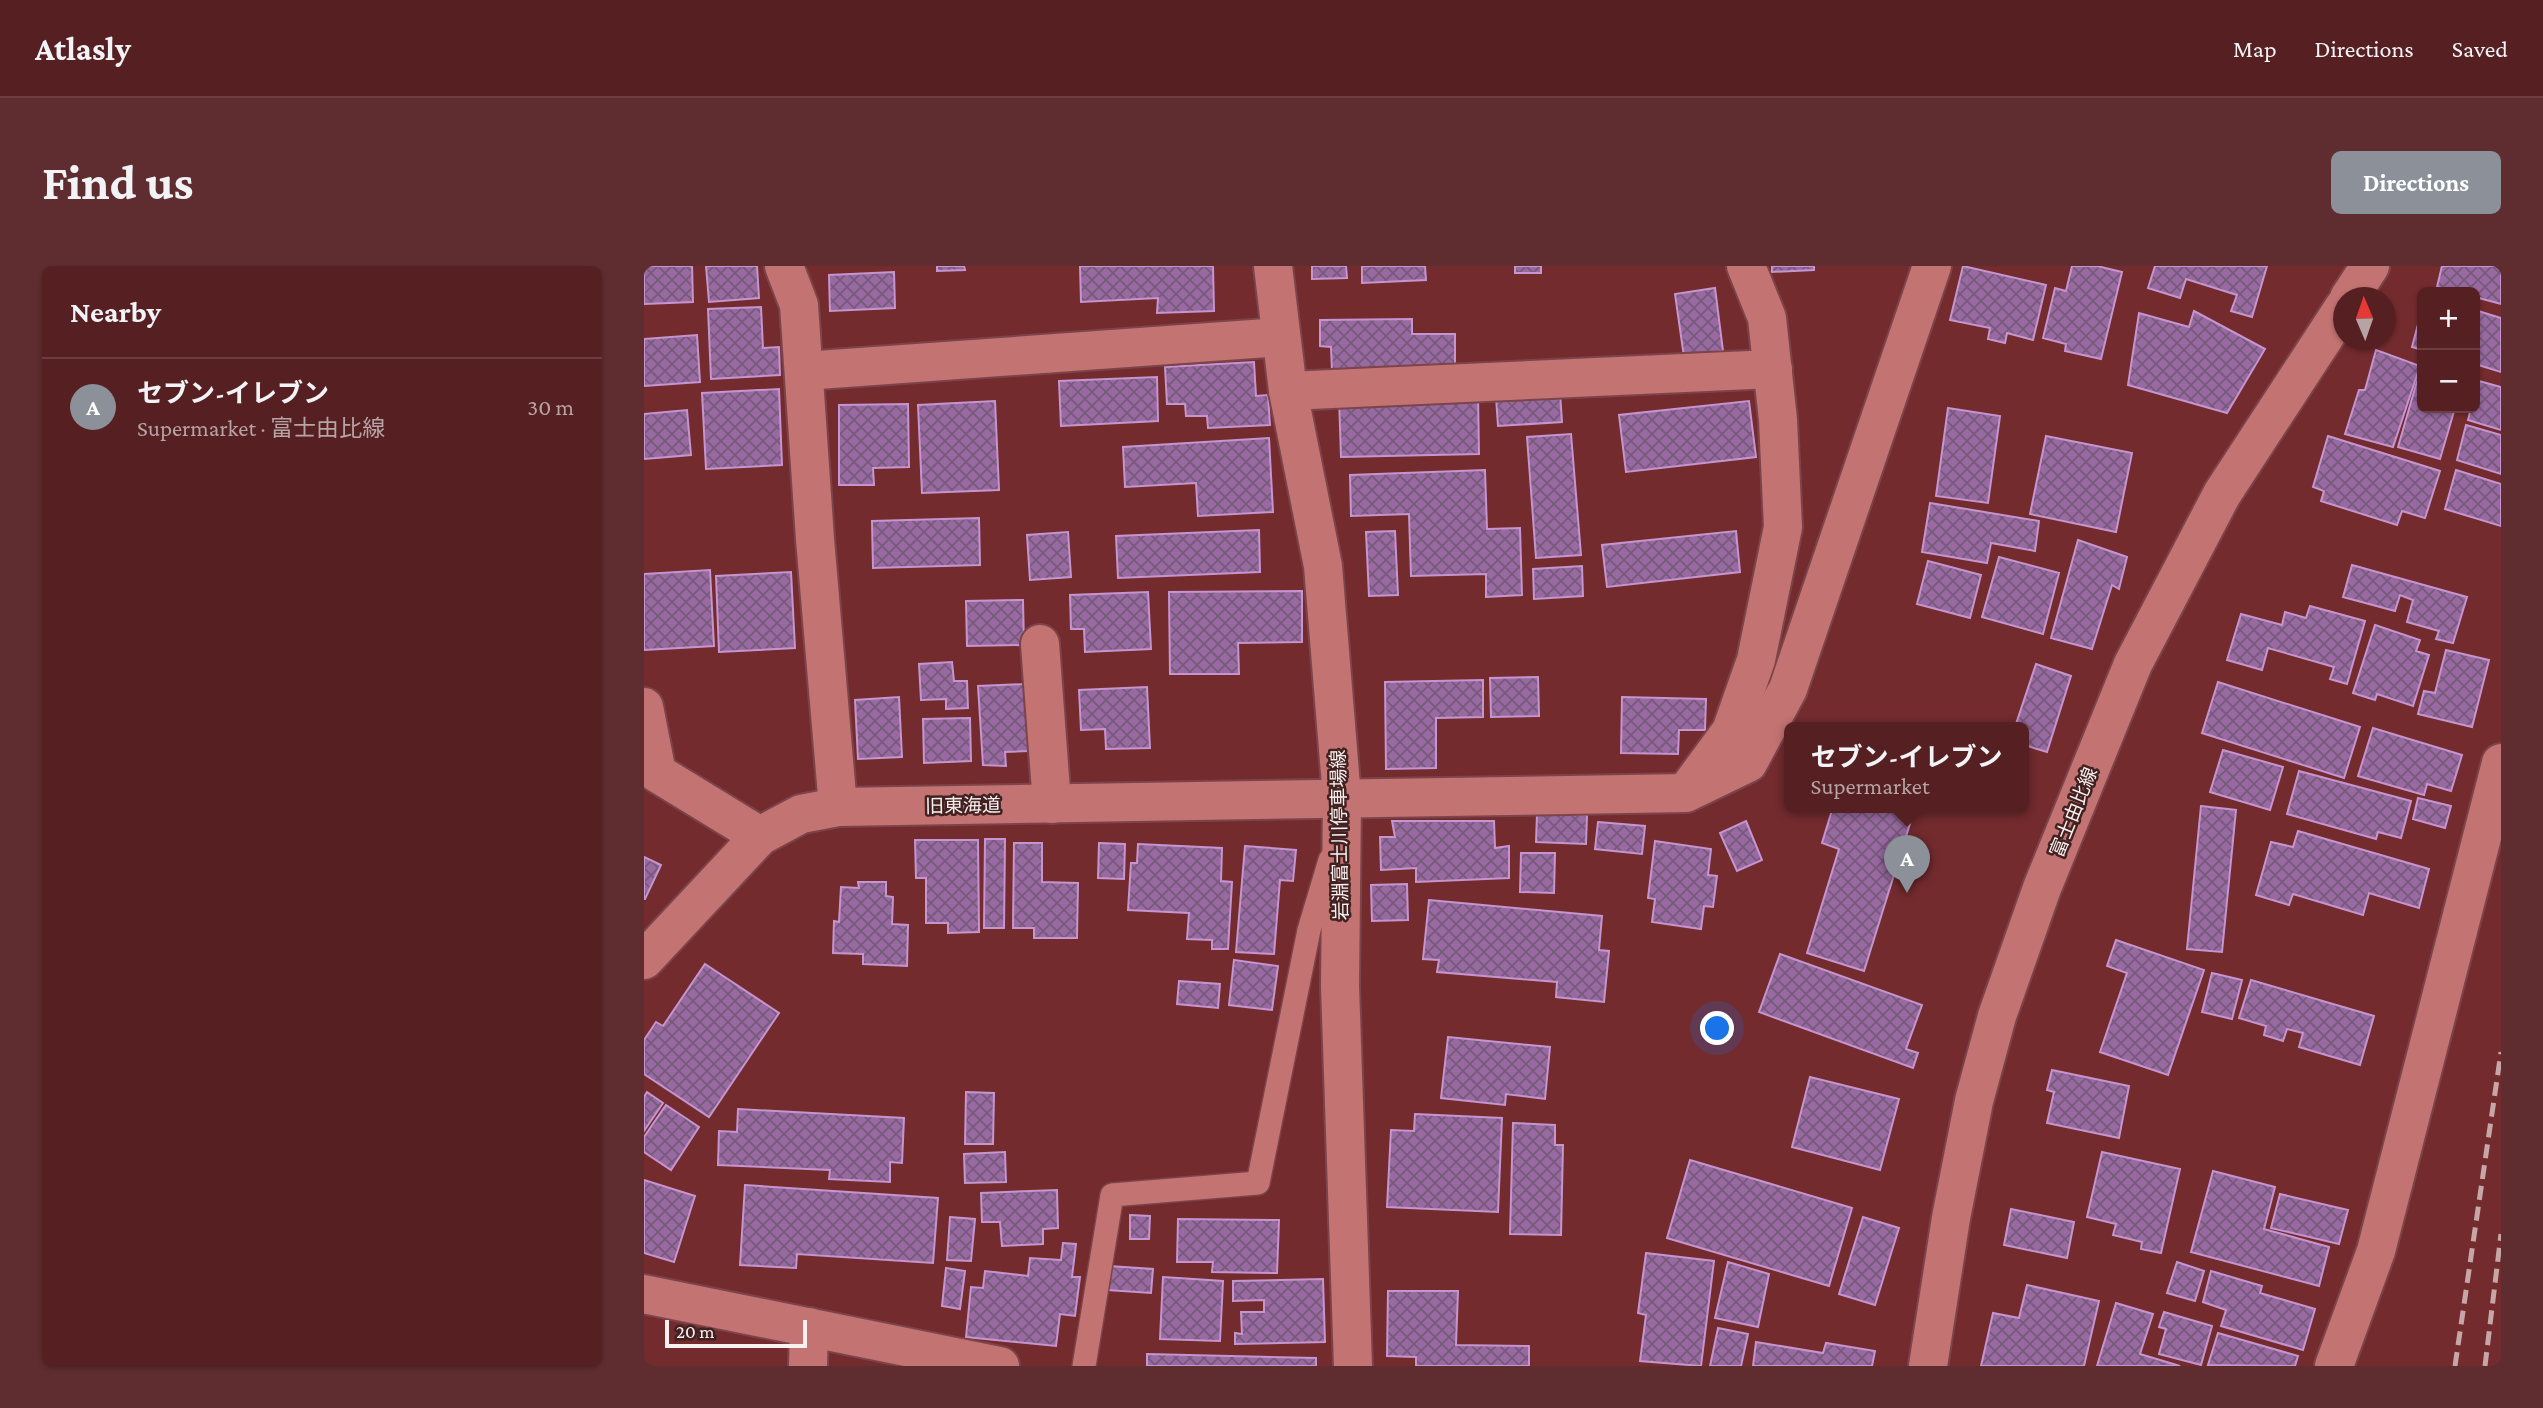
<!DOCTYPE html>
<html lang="en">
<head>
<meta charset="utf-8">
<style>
	body { margin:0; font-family:"Crimson Pro","Noto Sans JP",serif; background:#5f2d2f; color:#f1f3f6 }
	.controls { position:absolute; right:21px; top:21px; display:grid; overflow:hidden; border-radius:10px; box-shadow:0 2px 5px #0004 }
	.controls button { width:63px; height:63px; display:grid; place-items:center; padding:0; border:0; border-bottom:2px solid #6c3e40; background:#562022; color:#f1f3f6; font:35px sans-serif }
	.compass { position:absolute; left:1689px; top:21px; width:63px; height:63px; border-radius:50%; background:#562022; box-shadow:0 2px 5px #0004; rotate:358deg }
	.scale { position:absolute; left:21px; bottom:18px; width:142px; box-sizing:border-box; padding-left:7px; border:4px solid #faf0f0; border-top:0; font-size:19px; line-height:24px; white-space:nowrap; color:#faf0f0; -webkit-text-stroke:5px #422121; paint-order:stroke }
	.you { position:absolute; left:1074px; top:763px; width:24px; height:24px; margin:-18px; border:5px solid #fff; border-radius:50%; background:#1a73e8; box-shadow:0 0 0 10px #1a73e833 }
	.badge { display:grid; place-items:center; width:46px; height:46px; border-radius:50%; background:#8c9099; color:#fff; font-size:23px; font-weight:700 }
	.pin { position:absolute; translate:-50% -58px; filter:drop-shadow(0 2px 4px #0008) }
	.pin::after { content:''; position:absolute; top:37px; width:24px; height:21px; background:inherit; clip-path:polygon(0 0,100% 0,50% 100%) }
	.popup { position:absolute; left:1140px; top:456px; width:245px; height:91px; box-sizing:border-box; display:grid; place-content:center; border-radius:10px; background:#562022; filter:drop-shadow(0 2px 5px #0005); font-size:23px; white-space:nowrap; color:#b6a3a5 }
	.popup b { font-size:26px; color:#f1f3f6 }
	.popup::after { content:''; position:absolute; left:50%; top:100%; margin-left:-14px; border:14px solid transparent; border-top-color:#562022 }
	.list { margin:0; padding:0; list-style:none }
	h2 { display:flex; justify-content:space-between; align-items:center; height:91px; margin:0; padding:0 28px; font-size:30px }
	h2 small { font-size:23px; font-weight:400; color:#b6a3a5 }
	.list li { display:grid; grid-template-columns:46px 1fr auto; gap:21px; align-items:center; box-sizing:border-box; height:98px; padding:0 28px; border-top:2px solid #6c3e40 }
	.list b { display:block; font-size:26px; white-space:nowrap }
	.list p { margin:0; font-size:23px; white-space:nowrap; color:#b6a3a5 }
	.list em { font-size:23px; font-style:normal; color:#b6a3a5 }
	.map { position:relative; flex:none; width:1857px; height:1100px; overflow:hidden; border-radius:10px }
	header { display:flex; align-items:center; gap:42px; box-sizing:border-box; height:98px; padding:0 35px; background:#562022; border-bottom:2px solid #6c3e40 }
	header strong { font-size:33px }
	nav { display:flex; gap:38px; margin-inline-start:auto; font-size:24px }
	.intro { display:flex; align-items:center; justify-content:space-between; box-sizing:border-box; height:168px; padding:0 42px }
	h1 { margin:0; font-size:49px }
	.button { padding:18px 32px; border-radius:10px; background:#8c9099; color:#fff; font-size:24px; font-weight:700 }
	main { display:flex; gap:42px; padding:0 42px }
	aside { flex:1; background:#562022; border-radius:10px; box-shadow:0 2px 5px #0004 }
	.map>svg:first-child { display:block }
	.building { fill:url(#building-cross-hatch); stroke:#c694cf; stroke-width:2 }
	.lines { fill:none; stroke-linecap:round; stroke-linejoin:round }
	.service-casing { stroke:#7c444a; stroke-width:26 }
	.minor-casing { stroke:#7c444a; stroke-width:42 }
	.secondary-casing { stroke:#7c444a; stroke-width:42 }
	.service { stroke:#c37372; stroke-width:23 }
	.minor { stroke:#c37372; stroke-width:38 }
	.secondary { stroke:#c37372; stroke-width:38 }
	.rail { stroke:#c7a6a7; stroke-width:5; stroke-dasharray:14 7; stroke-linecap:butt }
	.labels { text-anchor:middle; stroke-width:5; stroke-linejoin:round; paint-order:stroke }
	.street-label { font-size:19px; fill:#faf0f0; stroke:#422121 }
</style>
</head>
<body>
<header>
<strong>Atlasly</strong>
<nav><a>Map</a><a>Directions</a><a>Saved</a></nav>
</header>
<div class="intro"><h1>Find us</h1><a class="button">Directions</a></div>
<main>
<aside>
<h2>Nearby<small></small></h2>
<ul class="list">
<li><span class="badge">A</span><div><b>セブン-イレブン</b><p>Supermarket · 富士由比線</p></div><em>30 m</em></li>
</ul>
</aside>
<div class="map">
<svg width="1857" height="1100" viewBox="0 0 1857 1100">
	<defs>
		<pattern id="building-cross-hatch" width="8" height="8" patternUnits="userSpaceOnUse" patternTransform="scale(1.75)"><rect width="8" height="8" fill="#9969a2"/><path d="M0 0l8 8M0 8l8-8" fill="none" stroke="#765a7a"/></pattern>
	</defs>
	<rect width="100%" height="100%" fill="#732b2e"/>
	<g class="building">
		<path d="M 0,0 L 48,0 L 49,36 L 0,38 Z"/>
		<path d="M 62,0 L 113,0 L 115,32 L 65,36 Z"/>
		<path d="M 293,0 L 320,0 L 321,4 L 293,5 Z"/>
		<path d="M 436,0 L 569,0 L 570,45 L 513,47 L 514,32 L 437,36 Z"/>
		<path d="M 668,0 L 702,0 L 703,12 L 668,13 Z"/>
		<path d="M 718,0 L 781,0 L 782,14 L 718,17 Z"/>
		<rect x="871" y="0" width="26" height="7"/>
		<path d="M 1128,0 L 1170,0 L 1170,4 L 1128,6 Z"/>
		<path d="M 1319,0 L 1402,19 L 1389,74 L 1363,67 L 1361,77 L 1344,73 L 1346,62 L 1306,54 Z"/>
		<path d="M 1428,0 L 1453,0 L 1478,6 L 1457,93 L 1421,85 L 1422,78 L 1399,72 L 1411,22 L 1422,25 Z"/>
		<path d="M 1511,0 L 1623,0 L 1608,51 L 1587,45 L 1593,29 L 1542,13 L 1536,32 L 1504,22 Z"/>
		<path d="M 1798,0 L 1857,0 L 1857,38 L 1831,31 L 1831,26 L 1813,26 L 1793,21 Z"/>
		<path d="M 250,6 L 251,42 L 186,45 L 185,9 Z"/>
		<path d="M 1071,22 L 1079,85 L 1040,91 L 1031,28 Z"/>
		<path d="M 117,41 L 119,82 L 135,81 L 136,109 L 67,113 L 64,43 Z"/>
		<path d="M 1778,43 L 1778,84 L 1768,81 Z"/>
		<path d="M 1831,44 L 1857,52 L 1857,106 L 1831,98 Z"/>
		<path d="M 1550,45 L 1621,83 L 1583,147 L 1484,119 L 1495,47 L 1545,61 Z"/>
		<path d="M 768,53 L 768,68 L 811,68 L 811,104 L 688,105 L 687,81 L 676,80 L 676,54 Z"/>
		<path d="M 53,69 L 56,116 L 0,120 L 0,73 Z"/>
		<path d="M 1732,84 L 1776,100 L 1749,181 L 1701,168 L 1715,124 L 1721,124 Z"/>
		<path d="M 610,96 L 612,130 L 624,129 L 626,159 L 564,162 L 563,150 L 542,150 L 541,138 L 523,138 L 521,101 Z"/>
		<path d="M 1778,98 L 1778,142 L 1811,142 L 1796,193 L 1754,181 Z"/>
		<path d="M 513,111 L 514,155 L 417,160 L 415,115 Z"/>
		<path d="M 1835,115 L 1857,121 L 1857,164 L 1824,154 L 1827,142 L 1831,142 L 1831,130 Z"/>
		<path d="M 135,123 L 138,199 L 62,203 L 58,127 Z"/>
		<path d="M 916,127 L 918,156 L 854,160 L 852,131 Z"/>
		<path d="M 834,128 L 835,188 L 697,191 L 695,132 Z"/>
		<path d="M 351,135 L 355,224 L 278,227 L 274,139 Z"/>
		<path d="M 1105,135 L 1112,191 L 982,206 L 975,149 Z"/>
		<path d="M 264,138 L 265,201 L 229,202 L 230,219 L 195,219 L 195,139 Z"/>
		<path d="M 1304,142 L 1356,150 L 1344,237 L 1292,230 Z"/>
		<path d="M 43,144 L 47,189 L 0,193 L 0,148 Z"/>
		<path d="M 1822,159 L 1857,169 L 1857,208 L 1813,194 Z"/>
		<path d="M 927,168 L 937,289 L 892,292 L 883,171 Z"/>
		<path d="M 1402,170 L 1488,187 L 1472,266 L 1386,248 Z"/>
		<path d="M 1684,170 L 1796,205 L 1781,252 L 1758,245 L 1753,259 L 1677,235 L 1680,225 L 1669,221 Z"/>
		<path d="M 625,172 L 629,246 L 554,250 L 552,217 L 481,221 L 479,181 Z"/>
		<path d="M 841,204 L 843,263 L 876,262 L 878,329 L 842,331 L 842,308 L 767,310 L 765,248 L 707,250 L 706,209 Z"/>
		<path d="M 1812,204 L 1857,218 L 1857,260 L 1801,243 Z"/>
		<path d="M 1286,237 L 1395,255 L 1391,285 L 1347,277 L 1343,297 L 1278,286 Z"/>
		<path d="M 335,252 L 336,299 L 229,302 L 228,255 Z"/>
		<path d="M 615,264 L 616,306 L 474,312 L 472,270 Z"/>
		<path d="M 751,265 L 754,329 L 725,330 L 722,266 Z"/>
		<path d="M 1092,265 L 1096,306 L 963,321 L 958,279 Z"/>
		<path d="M 424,266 L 427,311 L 386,314 L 383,269 Z"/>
		<path d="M 1434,274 L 1483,291 L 1475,323 L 1468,319 L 1448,383 L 1407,372 Z"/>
		<path d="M 1355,291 L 1415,307 L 1399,368 L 1338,351 Z"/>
		<path d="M 1284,295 L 1337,309 L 1326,352 L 1273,338 Z"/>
		<path d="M 1708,299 L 1823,331 L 1809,377 L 1792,373 L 1795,365 L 1763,356 L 1769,334 L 1756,329 L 1751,345 L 1699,331 Z"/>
		<path d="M 938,300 L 939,330 L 890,333 L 889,303 Z"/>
		<path d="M 66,304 L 70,380 L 0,384 L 0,308 Z"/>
		<path d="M 147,306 L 151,382 L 75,386 L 72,310 Z"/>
		<path d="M 658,325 L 658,376 L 594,377 L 595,408 L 526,408 L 525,326 Z"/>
		<path d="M 504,326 L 507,383 L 441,386 L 440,363 L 427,363 L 426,329 Z"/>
		<path d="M 379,334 L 380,379 L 323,380 L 322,335 Z"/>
		<path d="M 1666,340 L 1721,355 L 1703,418 L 1686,413 L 1690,401 L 1624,382 L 1618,404 L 1583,394 L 1597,348 L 1638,359 L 1641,346 L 1662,352 Z"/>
		<path d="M 1731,359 L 1776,374 L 1772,385 L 1785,389 L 1769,440 L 1733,428 L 1731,434 L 1709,427 Z"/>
		<path d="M 1802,384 L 1845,394 L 1828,461 L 1774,448 L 1780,425 L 1791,427 Z"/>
		<path d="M 308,396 L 310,415 L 323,415 L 324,442 L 302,443 L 302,433 L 277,434 L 275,398 Z"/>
		<path d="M 1392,398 L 1427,410 L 1403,486 L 1380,479 L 1380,461 L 1371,461 Z"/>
		<path d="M 894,411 L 895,450 L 847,451 L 846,412 Z"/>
		<path d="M 839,414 L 839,451 L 792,452 L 792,502 L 742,503 L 741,416 Z"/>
		<path d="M 1574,416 L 1716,461 L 1700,512 L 1558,467 Z"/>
		<path d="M 382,418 L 384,485 L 361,486 L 362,500 L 339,499 L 334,420 Z"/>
		<path d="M 503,421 L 506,482 L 462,483 L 461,463 L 437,464 L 435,424 Z"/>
		<path d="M 255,431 L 258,491 L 214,493 L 211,434 Z"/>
		<path d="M 978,431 L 1062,433 L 1061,464 L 1035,464 L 1034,488 L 977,487 Z"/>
		<path d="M 326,452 L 327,495 L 280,497 L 279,453 Z"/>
		<path d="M 1729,462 L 1818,489 L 1807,525 L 1783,518 L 1780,529 L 1714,510 Z"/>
		<path d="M 1579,484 L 1639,501 L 1626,544 L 1566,526 Z"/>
		<path d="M 1655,505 L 1767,535 L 1757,572 L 1734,566 L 1732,573 L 1643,548 Z"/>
		<path d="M 1774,532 L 1807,540 L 1801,562 L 1769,553 Z"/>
		<path d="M 1557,540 L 1592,544 L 1578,686 L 1543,683 Z"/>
		<path d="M 1189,541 L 1246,541 L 1269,548 L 1220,705 L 1163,687 L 1195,583 L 1178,577 Z"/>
		<path d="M 893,548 L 943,549 L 942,578 L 892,576 Z"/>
		<path d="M 748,555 L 850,555 L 851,582 L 865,580 L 865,612 L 772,616 L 772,602 L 737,604 L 736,571 L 751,571 Z"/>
		<path d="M 1102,555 L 1118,594 L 1093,605 L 1076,567 Z"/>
		<path d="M 954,556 L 1001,560 L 998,588 L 951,583 Z"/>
		<path d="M 1654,565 L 1785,603 L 1775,642 L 1725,627 L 1719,649 L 1649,628 L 1645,639 L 1612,629 L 1627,576 L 1649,581 Z"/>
		<path d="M 341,573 L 361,573 L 360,662 L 340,662 Z"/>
		<path d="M 271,574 L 334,574 L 335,666 L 304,667 L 304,657 L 282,657 L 282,612 L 272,612 Z"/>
		<path d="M 1011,575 L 1067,583 L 1064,609 L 1073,610 L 1069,641 L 1060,640 L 1057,663 L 1008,656 L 1011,633 L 1004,632 Z"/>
		<path d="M 370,577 L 398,577 L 398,616 L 434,617 L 433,672 L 390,672 L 390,662 L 369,662 Z"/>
		<path d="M 455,577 L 481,578 L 480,613 L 454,612 Z"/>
		<path d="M 494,578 L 578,582 L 577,615 L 588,616 L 584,683 L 568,683 L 568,674 L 543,673 L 545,647 L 484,644 L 487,597 L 493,597 Z"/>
		<path d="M 601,580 L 652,584 L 649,615 L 636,614 L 630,688 L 592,686 Z"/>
		<path d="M 877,587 L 911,587 L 910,627 L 876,626 Z"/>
		<path d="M 0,591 L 17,599 L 1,633 L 0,633 Z"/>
		<path d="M 214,616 L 242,616 L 242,630 L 249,631 L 248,658 L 264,659 L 263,700 L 219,698 L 219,688 L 189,687 L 190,655 L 195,656 L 197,621 L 215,622 Z"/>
		<path d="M 763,618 L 764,654 L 728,655 L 727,619 Z"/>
		<path d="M 785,634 L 958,650 L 955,684 L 965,685 L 960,736 L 912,731 L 913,716 L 793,706 L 795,694 L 779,693 Z"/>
		<path d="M 1472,674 L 1560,704 L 1524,809 L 1456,786 L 1483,707 L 1463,700 Z"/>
		<path d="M 1136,688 L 1278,739 L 1262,783 L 1274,787 L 1269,802 L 1115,746 Z"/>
		<path d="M 590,694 L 634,700 L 628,744 L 585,739 Z"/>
		<path d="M 61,698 L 135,747 L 65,851 L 0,808 L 0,774 L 12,756 L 19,760 Z"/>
		<path d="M 1568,707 L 1598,714 L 1588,753 L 1558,746 Z"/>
		<path d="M 1607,714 L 1730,750 L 1716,799 L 1655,781 L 1659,767 L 1643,763 L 1639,775 L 1620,769 L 1622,760 L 1595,752 Z"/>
		<path d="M 535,715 L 576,718 L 574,742 L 533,738 Z"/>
		<path d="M 804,771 L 906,781 L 901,833 L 862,828 L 861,839 L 797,832 Z"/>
		<path d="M 1408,804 L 1485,820 L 1475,872 L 1403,857 L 1410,826 L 1403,824 Z"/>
		<path d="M 1166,811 L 1255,833 L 1236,904 L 1148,881 Z"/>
		<path d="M 3,826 L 19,837 L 0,865 L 0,831 Z"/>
		<path d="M 322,826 L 350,827 L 349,878 L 321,878 Z"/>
		<path d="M 22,839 L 55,861 L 27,904 L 0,886 L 0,871 Z"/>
		<path d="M 94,843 L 260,852 L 258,897 L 246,896 L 246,916 L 185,913 L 186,904 L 74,899 L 75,865 L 93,866 Z"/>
		<path d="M 771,848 L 858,852 L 854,946 L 743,941 L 747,864 L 770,865 Z"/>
		<path d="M 869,857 L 911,859 L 911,879 L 919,879 L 917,969 L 866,968 Z"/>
		<path d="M 361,886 L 362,916 L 321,917 L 320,888 Z"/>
		<path d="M 1458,886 L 1536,903 L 1517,987 L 1497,983 L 1498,976 L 1469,969 L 1472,958 L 1443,951 Z"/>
		<path d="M 1046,894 L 1208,942 L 1185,1020 L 1023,972 Z"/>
		<path d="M 1569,905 L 1631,921 L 1620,963 L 1685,981 L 1675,1020 L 1547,986 Z"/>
		<path d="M 0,914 L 51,930 L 30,996 L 0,987 Z"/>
		<path d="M 101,919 L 294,932 L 289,997 L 153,988 L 152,1002 L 96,999 Z"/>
		<path d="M 413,924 L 414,962 L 399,963 L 399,978 L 358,980 L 356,956 L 338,956 L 337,927 Z"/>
		<path d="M 1636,928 L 1704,944 L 1695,978 L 1627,962 Z"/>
		<path d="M 1367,943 L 1430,956 L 1423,992 L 1360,979 Z"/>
		<path d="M 486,949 L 506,950 L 505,973 L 486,973 Z"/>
		<path d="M 306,951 L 331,953 L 327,995 L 303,994 Z"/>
		<path d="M 1219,951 L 1255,962 L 1231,1039 L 1195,1028 Z"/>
		<path d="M 534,953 L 635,954 L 633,1007 L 568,1006 L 569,996 L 533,996 Z"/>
		<path d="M 419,977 L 432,978 L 428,1011 L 436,1011 L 431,1050 L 416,1048 L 412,1080 L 322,1071 L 327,1021 L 339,1022 L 341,1005 L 384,1010 L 386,992 L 417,994 Z"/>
		<path d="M 1002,987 L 1070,995 L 1057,1100 L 996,1095 L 1002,1049 L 994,1047 Z"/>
		<path d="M 1084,996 L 1125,1008 L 1114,1061 L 1071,1052 Z"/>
		<path d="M 1533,996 L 1560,1005 L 1551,1035 L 1523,1027 Z"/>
		<path d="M 465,1000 L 509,1003 L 507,1027 L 464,1024 Z"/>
		<path d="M 302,1002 L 321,1005 L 316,1043 L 298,1040 Z"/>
		<path d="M 1567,1005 L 1618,1020 L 1616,1027 L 1671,1043 L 1659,1084 L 1577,1060 L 1582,1044 L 1559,1036 Z"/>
		<path d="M 519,1011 L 579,1015 L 576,1075 L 516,1073 Z"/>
		<path d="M 679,1013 L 681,1076 L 591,1078 L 591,1067 L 598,1068 L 597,1046 L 620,1046 L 620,1034 L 589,1035 L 589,1015 Z"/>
		<path d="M 1383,1019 L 1455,1035 L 1440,1100 L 1337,1100 L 1349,1047 L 1375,1052 Z"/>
		<path d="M 744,1025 L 814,1025 L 812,1079 L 885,1080 L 885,1100 L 772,1100 L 772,1091 L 743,1090 Z"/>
		<path d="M 1472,1037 L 1509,1048 L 1496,1088 L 1536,1100 L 1453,1100 Z"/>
		<path d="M 1520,1046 L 1568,1060 L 1557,1099 L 1515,1088 L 1522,1063 L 1515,1061 Z"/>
		<path d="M 1074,1062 L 1104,1068 L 1097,1100 L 1066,1100 Z"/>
		<path d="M 1574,1067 L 1654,1090 L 1651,1100 L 1564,1099 Z"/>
		<path d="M 1112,1076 L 1179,1087 L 1182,1077 L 1231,1085 L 1228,1100 L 1109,1100 Z"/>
		<path d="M 503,1088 L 672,1092 L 672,1100 L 503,1100 Z"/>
	</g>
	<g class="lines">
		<g class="service-casing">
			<path id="service" d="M 440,1100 L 468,929 L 614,917 L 665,664 L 686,594"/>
		</g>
		<g class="minor-casing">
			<g id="minor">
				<path d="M 140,0 L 155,39 L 171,273 L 194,541"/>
				<path d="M 160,105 L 637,71"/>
				<path d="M 644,125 L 1129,103"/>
				<path d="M 396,378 L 408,538"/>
				<path d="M 0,441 L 13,507 L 116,570"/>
				<path d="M 1045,522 L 1087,465 L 1112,394 L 1139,261 L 1134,154 L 1123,52 L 1102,0"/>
				<path d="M 0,694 L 116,570 L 157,548 L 194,541 L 1042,527 L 1104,497 L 1144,423 L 1288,0"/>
				<path d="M 0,1028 L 356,1100"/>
				<path d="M 164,1100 L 165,1061"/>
				<path d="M 1690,1100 L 1732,985 L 1857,497"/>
			</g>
		</g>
		<g class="secondary-casing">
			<g id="secondary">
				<path d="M 629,0 L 644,125 L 679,300 L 698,532 L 696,720 L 709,1100"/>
				<path d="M 1705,32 L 1726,0"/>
				<path d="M 1284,1100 L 1307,952 L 1330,835 L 1353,750 L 1398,622 L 1489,398 L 1578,228 L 1700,41"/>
			</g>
		</g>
		<use href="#service" class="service"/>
		<use href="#minor" class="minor"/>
		<use href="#secondary" class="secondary"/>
		<g class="rail">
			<path d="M 1811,1100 L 1857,786"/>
			<path d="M 1841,1100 L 1857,968"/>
		</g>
	</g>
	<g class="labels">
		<g class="street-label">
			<text transform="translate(319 539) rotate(-1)" y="7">旧東海道</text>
			<text transform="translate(1429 546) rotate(-68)" y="7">富士由比線</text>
			<text transform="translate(695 569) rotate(-91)" y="7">岩淵富士川停車場線</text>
		</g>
	</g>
</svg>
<div class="controls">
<button>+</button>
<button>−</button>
</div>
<svg class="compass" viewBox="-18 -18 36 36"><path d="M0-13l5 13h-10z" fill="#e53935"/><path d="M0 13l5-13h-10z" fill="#b6a3a5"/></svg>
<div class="scale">20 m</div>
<div class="you"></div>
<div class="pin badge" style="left:1263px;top:627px">A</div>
<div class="popup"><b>セブン-イレブン</b>Supermarket</div>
</div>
</main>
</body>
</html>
